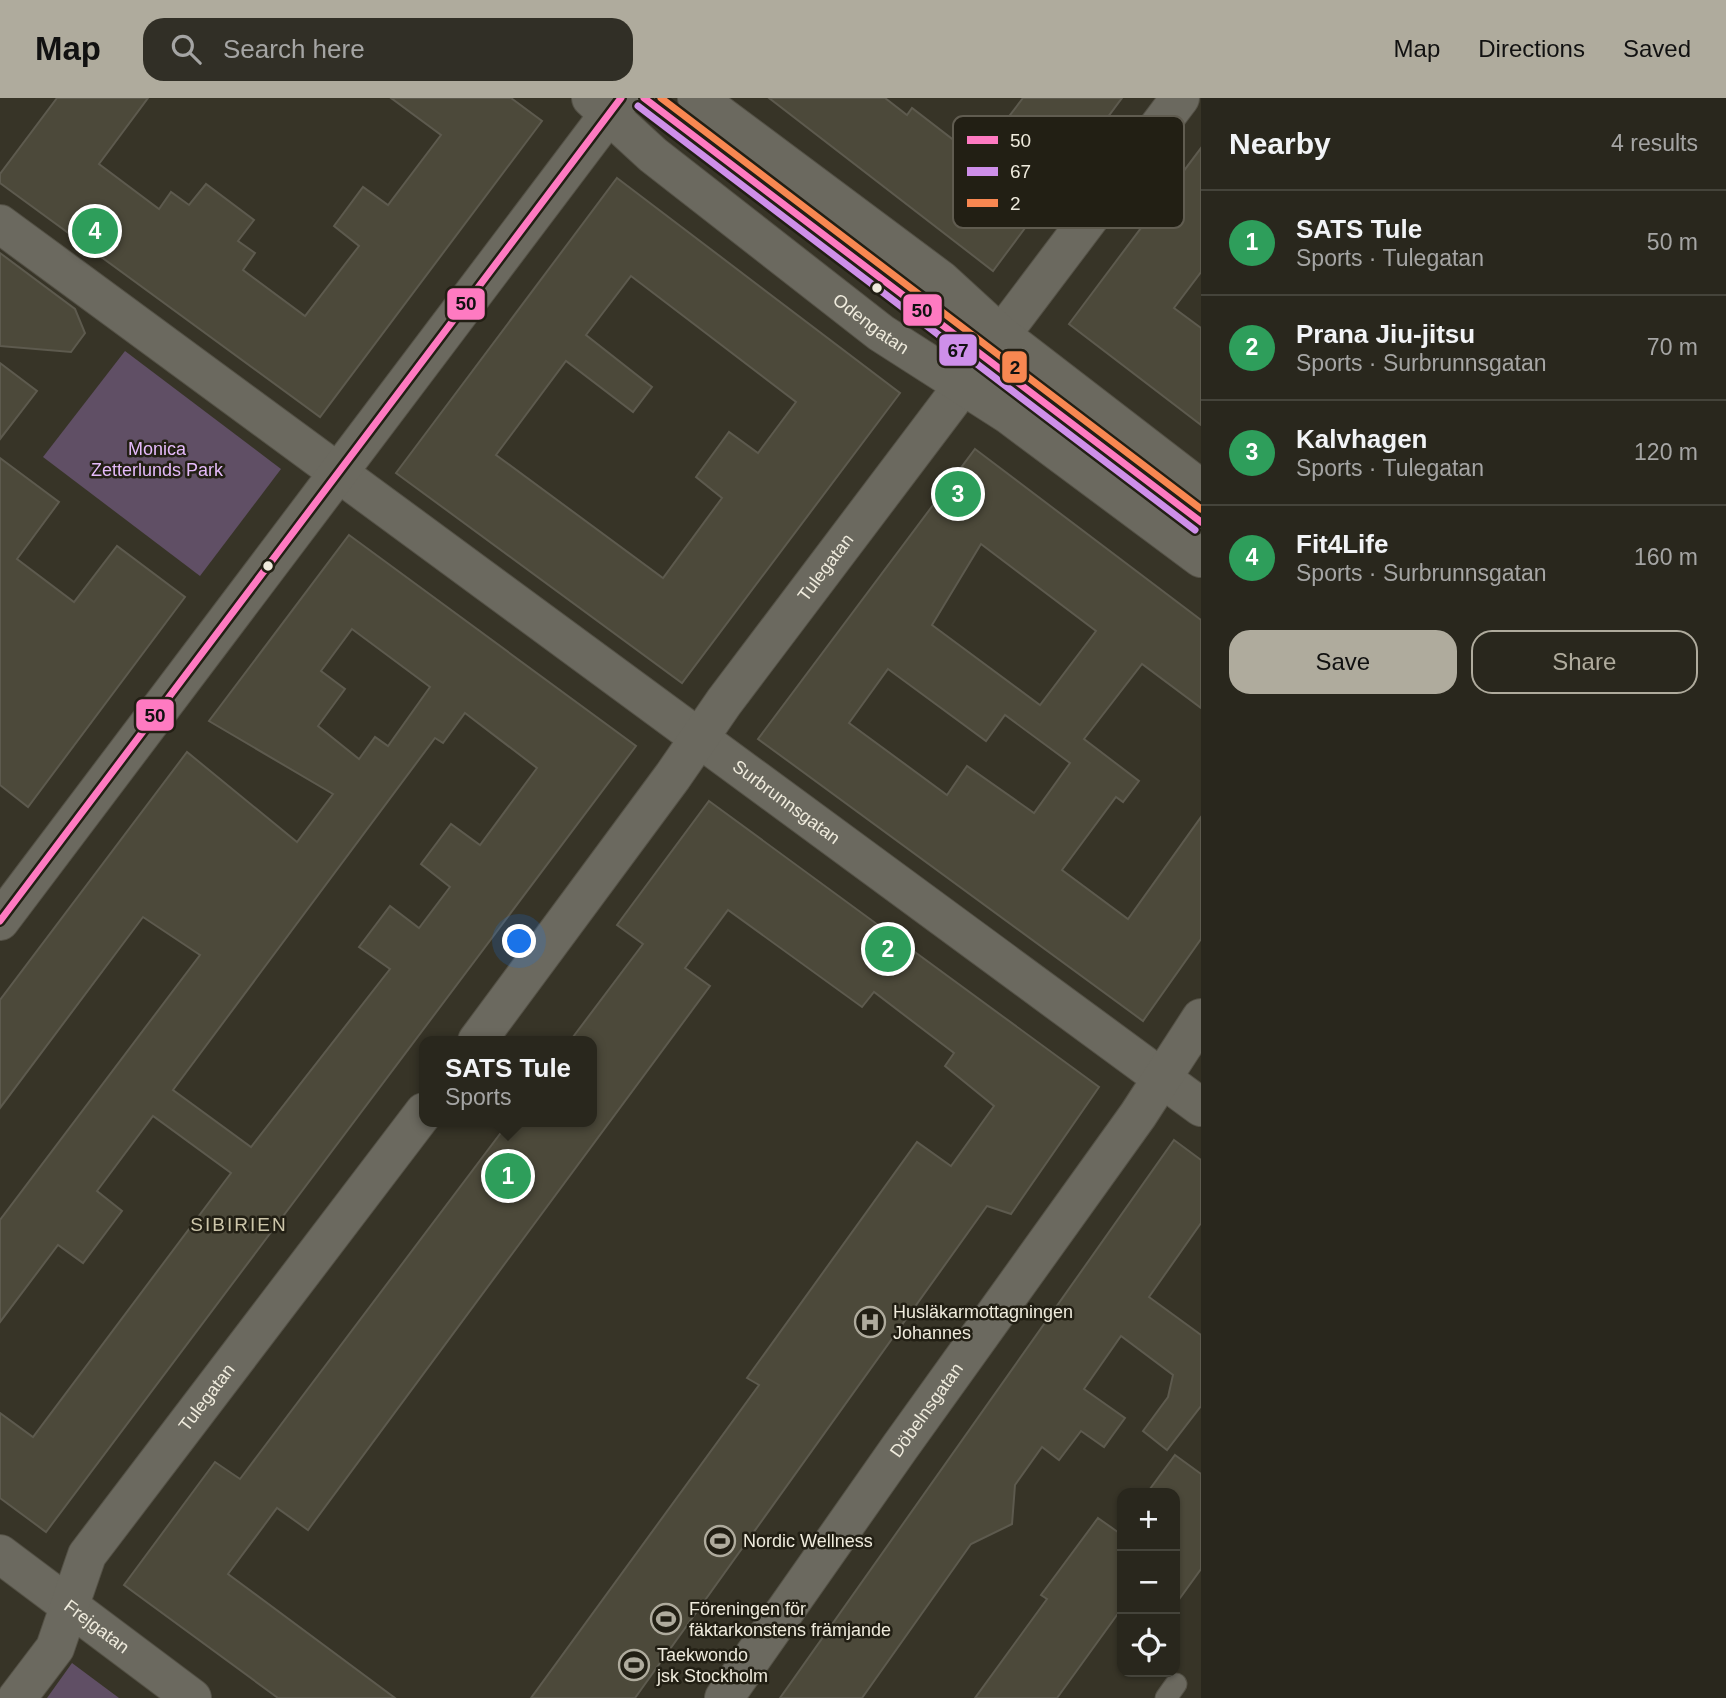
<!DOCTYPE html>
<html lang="en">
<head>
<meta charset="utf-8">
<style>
	body { margin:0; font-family:Helvetica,sans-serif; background:#312f26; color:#f1f3f6 }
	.controls { position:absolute; right:21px; bottom:21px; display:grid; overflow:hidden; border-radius:14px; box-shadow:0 2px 5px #0004 }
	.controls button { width:63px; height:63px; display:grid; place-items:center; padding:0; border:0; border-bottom:2px solid #45443b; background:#29271d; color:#f1f3f6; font:35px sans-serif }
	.you { position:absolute; left:520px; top:844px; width:24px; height:24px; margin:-18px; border:5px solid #fff; border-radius:50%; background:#1a73e8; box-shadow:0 0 0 10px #1a73e833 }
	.badge { display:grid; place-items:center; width:46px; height:46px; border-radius:50%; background:#afab9d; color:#fff; font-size:23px; font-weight:700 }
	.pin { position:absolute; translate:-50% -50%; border:4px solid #fff; box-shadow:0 2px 7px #0006 }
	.popup { position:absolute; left:419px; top:938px; width:178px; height:91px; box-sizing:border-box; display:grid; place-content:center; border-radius:14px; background:#29271d; filter:drop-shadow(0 2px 5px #0005); font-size:23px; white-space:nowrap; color:#a5a5a4 }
	.popup b { font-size:26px; color:#f1f3f6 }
	.popup::after { content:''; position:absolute; left:50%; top:100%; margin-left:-14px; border:14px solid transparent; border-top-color:#29271d }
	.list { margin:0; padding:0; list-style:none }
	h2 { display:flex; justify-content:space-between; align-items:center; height:91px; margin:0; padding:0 28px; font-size:30px }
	h2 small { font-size:23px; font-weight:400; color:#a5a5a4 }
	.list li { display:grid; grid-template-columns:46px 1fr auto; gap:21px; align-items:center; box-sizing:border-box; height:105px; padding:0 28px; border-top:2px solid #45443b }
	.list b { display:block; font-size:26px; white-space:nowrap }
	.list p { margin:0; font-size:23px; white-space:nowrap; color:#a5a5a4 }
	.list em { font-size:23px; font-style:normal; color:#a5a5a4 }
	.actions { display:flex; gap:14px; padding:21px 28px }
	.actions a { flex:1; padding:16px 0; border:2px solid #afab9d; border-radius:21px; text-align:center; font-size:24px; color:#afab9d }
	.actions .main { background:#afab9d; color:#111 }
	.icon { flex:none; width:38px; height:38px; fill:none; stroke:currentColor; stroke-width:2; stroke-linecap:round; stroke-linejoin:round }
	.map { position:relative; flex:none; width:1201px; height:1600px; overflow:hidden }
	header { display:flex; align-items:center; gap:42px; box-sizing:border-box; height:98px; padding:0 35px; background:#afab9d; color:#111 }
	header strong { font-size:33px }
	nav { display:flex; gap:38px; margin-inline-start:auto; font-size:24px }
	.search { width:490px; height:63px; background:#312f26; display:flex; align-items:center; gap:18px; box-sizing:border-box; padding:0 24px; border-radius:21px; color:#a5a5a4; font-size:26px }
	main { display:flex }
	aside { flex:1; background:#29271d }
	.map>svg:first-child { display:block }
	.green { fill:#604f65 }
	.building { fill:#4c493a; stroke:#5d5a4e; stroke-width:2; fill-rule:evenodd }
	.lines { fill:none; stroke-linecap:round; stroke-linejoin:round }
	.lane-casing { stroke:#545146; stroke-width:23 }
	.street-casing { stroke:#545146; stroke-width:40 }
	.secondary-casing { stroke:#545146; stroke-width:40 }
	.lane { stroke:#6b695f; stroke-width:21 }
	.street { stroke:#6b695f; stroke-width:38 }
	.secondary { stroke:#6b695f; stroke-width:38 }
	.bus-1-casing { stroke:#221f14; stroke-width:12 }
	.bus-2-casing { stroke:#221f14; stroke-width:12 }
	.bus-3-casing { stroke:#221f14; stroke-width:12 }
	.bus-1 { stroke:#fe7ac1; stroke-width:7 }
	.bus-2 { stroke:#ce8fe9; stroke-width:7 }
	.bus-3 { stroke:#f88751; stroke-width:7 }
	.bus-dot { fill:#efebdd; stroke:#221f14; stroke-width:2.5 }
	.labels { text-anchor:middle; stroke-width:5; stroke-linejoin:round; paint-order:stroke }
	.street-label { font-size:18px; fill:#efebdd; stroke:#221f14 }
	.park-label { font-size:18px; fill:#e5bbfa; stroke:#221f14 }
	.poi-label { font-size:18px; fill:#efebdd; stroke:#221f14; text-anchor:start }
	.neighbourhood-label { font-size:19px; letter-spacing:2px; fill:#cdc6aa; stroke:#221f14 }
	.key { fill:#221f14; stroke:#605c50; stroke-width:2 }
	.key-label { font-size:19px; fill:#efebdd }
	.line-badge { stroke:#221f14; stroke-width:2.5 }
	.pale-badge-label { font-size:19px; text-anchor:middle; font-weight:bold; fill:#111 }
</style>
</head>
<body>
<header>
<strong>Map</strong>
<div class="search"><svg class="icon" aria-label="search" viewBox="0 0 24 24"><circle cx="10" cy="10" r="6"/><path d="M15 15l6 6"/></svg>Search here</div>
<nav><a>Map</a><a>Directions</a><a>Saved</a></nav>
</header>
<main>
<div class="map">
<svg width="1201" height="1600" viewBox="0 0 1201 1600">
	<rect width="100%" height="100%" fill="#373427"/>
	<g class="green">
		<path d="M 125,253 L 281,371 L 200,478 L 43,359 Z"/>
		<path d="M 72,1565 L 119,1600 L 47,1600 Z"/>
	</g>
	<g class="building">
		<path d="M 57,0 L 148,0 L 99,66 L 159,111 L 171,94 L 189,107 L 206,86 L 254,122 L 238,143 L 255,155 L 243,172 L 305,218 L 359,148 L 334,128 L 363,89 L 388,107 L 441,37 L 391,0 L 511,0 L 542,23 L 320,319 L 0,85 L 0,76 Z"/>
		<path d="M 769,0 L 885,0 L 907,17 L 912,10 L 977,60 L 1023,0 L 1122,0 L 993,173 Z"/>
		<path d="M 1201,50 L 1201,174 L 1174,210 L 1201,230 L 1201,327 L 1069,226 Z"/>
		<path d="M 617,80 L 900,295 L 682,585 L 396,375 ZM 631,178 L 796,304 L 758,355 L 729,334 L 696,379 L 722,400 L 663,480 L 496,357 L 566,263 L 633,314 L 652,289 L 586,237 Z"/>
		<path d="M 0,155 L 75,211 L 85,235 L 71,254 L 0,248 Z"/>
		<path d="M 0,265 L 37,293 L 0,341 Z"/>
		<path d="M 975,351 L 1201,522 L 1201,610 L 1142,566 L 1084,641 L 1139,683 L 1123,704 L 1116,699 L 1062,772 L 1128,821 L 1201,719 L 1201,841 L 1143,923 L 758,641 ZM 981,446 L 1096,533 L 1040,607 L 932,527 ZM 888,571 L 986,643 L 1005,617 L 1070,665 L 1034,715 L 967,668 L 947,697 L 849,625 Z"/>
		<path d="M 0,360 L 59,404 L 17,461 L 74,504 L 117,448 L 185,499 L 28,709 L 0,687 Z"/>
		<path d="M 349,437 L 636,648 L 46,1434 L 0,1400 L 0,1315 L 33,1339 L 231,1075 L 153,1018 L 97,1093 L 122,1113 L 83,1165 L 58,1147 L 0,1224 L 0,1122 L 200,857 L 143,819 L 0,1010 L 0,902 L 187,654 L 297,744 L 333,696 L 209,623 ZM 352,531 L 430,589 L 388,648 L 375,639 L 359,661 L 318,628 L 345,591 L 321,573 ZM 465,615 L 537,670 L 480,747 L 451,726 L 421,766 L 450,789 L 419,830 L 390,808 L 359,849 L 390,871 L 251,1049 L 173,992 L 435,640 L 443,645 Z"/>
		<path d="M 709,703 L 1099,989 L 1011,1116 L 987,1108 L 635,1600 L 531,1600 L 759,1287 L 747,1280 L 917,1044 L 951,1068 L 994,1008 L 945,968 L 954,955 L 874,894 L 862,909 L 728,812 L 685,870 L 710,888 L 308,1432 L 277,1410 L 228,1476 L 395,1600 L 278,1600 L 124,1487 L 215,1364 L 240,1381 L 509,1024 L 592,1024 L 592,943 L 570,943 L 643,846 L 617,827 Z"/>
		<path d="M 1174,1042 L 1201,1062 L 1201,1125 L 1149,1199 L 1201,1237 L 1201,1308 L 1167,1352 L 1143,1333 L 1168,1299 L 1173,1277 L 1121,1238 L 1084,1291 L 1125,1320 L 1104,1349 L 1081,1333 L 1059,1362 L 1042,1349 L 1015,1387 L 1012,1426 L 971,1446 L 862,1600 L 780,1600 Z"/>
		<path d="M 1175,1357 L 1201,1376 L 1201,1471 L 1175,1507 L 1175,1395 L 1147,1395 Z"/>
		<path d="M 1098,1420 L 1122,1437 L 1122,1510 L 1057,1600 L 975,1600 L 1047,1501 L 1041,1497 Z"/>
	</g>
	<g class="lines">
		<g class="lane-casing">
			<g id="lane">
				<path d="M 644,0 L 1201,424"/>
				<path d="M 1166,1600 L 1176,1586"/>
			</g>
		</g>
		<g class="street-casing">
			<g id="street">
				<path id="s1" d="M 0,126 L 1201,1009"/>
				<path d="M 0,823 L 621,0"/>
				<path id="s2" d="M 477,943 L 673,678 L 724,604 L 1180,0"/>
				<path id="s3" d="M 0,1456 L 192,1600"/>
				<path id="s4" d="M 17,1600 L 55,1550 L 87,1457 L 424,1014"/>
				<path id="s5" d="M 724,1600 L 900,1349 L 1138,1017 L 1201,920"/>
			</g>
		</g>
		<g class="secondary-casing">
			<g id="secondary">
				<path id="s6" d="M 591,0 L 653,57 L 881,235 L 1009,317 L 1201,460"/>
				<path d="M 697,0 L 941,182 L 1001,237 L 1201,391"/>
			</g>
		</g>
		<use href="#lane" class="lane"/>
		<use href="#street" class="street"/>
		<use href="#secondary" class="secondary"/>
		<g class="bus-1-casing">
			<g id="bus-1">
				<path d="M 644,0 L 1201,424"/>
				<path d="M 0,823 L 621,0"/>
			</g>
		</g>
		<g class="bus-2-casing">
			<path id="bus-2" d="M 638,8 L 1195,432"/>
		</g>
		<g class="bus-3-casing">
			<path id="bus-3" d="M 661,0 L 1201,411"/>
		</g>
		<use href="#bus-1" class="bus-1"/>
		<use href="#bus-2" class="bus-2"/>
		<use href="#bus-3" class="bus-3"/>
	</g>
	<defs>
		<g id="hospital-ring" transform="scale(1.575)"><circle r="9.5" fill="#221f14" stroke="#afab9d" stroke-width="1.5"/><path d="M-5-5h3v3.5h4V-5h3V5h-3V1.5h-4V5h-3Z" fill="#afab9d"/></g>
		<g id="stadium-ring" transform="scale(1.575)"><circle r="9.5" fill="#221f14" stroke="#afab9d" stroke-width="1.5"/><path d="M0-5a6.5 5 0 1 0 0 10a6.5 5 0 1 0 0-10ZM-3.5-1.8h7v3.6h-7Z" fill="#afab9d"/></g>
	</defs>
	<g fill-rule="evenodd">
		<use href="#hospital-ring" x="870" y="1224"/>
		<use href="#stadium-ring" x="720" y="1443"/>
		<use href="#stadium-ring" x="666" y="1521"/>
		<use href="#stadium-ring" x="634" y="1567"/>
	</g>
	<g class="bus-dot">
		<circle cx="877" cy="190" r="6"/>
		<circle cx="268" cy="468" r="6"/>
	</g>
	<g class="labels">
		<g class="street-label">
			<text dy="6" stroke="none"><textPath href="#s6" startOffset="360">Odengatan</textPath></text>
			<text dy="6" stroke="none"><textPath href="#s2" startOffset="588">Tulegatan</textPath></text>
			<text dy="6" stroke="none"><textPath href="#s1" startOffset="976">Surbrunnsgatan</textPath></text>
			<text dy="6" stroke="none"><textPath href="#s4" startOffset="359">Tulegatan</textPath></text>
			<text dy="6" stroke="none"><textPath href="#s5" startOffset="352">Döbelnsgatan</textPath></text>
			<text dy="6" stroke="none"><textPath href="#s3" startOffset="121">Frejgatan</textPath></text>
		</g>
		<g class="park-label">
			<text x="157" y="357">Monica<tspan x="157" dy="21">Zetterlunds Park</tspan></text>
		</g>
		<g class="poi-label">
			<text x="893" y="1220">Husläkarmottagningen<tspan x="893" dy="21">Johannes</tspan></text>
			<text x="743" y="1449">Nordic Wellness</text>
			<text x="689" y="1517">Föreningen för<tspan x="689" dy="21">fäktarkonstens främjande</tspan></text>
			<text x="657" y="1563">Taekwondo<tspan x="657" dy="21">jsk Stockholm</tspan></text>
		</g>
		<g class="neighbourhood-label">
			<text x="239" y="1133">SIBIRIEN</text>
		</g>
	</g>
	<rect x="953" y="18" width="231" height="112" rx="10" class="key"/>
	<rect x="967" y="38" width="31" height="8" fill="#fe7ac1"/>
	<rect x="967" y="69" width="31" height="9" fill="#ce8fe9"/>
	<rect x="967" y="101" width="31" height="8" fill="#f88751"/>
	<g class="key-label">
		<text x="1010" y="49">50</text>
		<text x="1010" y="80">67</text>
		<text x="1010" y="112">2</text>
	</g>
	<g class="line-badge">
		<rect x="446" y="189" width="40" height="34" rx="7" fill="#fe7ac1"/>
		<rect x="902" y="195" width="41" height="34" rx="7" fill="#fe7ac1"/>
		<rect x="938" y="235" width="40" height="34" rx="7" fill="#ce8fe9"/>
		<rect x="1001" y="252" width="27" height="34" rx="7" fill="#f88751"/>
		<rect x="135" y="600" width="40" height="34" rx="7" fill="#fe7ac1"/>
	</g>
	<g class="pale-badge-label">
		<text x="466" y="212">50</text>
		<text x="922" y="219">50</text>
		<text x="958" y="259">67</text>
		<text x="1015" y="276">2</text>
		<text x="155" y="624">50</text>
	</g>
</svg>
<div class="controls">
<button>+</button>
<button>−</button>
<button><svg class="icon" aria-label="locate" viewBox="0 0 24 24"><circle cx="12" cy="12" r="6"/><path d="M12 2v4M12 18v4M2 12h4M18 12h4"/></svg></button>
</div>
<div class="you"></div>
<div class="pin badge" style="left:508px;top:1078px;background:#2e9e5b">1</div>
<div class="popup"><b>SATS Tule</b>Sports</div>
<div class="pin badge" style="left:888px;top:851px;background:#2e9e5b">2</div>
<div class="pin badge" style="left:958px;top:396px;background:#2e9e5b">3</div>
<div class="pin badge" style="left:95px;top:133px;background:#2e9e5b">4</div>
</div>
<aside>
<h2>Nearby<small>4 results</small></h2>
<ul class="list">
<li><span class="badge" style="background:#2e9e5b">1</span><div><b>SATS Tule</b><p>Sports · Tulegatan</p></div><em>50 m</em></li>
<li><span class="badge" style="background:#2e9e5b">2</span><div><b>Prana Jiu-jitsu</b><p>Sports · Surbrunnsgatan</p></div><em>70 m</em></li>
<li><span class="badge" style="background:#2e9e5b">3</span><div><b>Kalvhagen</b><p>Sports · Tulegatan</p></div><em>120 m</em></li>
<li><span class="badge" style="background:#2e9e5b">4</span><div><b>Fit4Life</b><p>Sports · Surbrunnsgatan</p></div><em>160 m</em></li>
</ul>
<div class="actions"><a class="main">Save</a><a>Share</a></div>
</aside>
</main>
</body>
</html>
